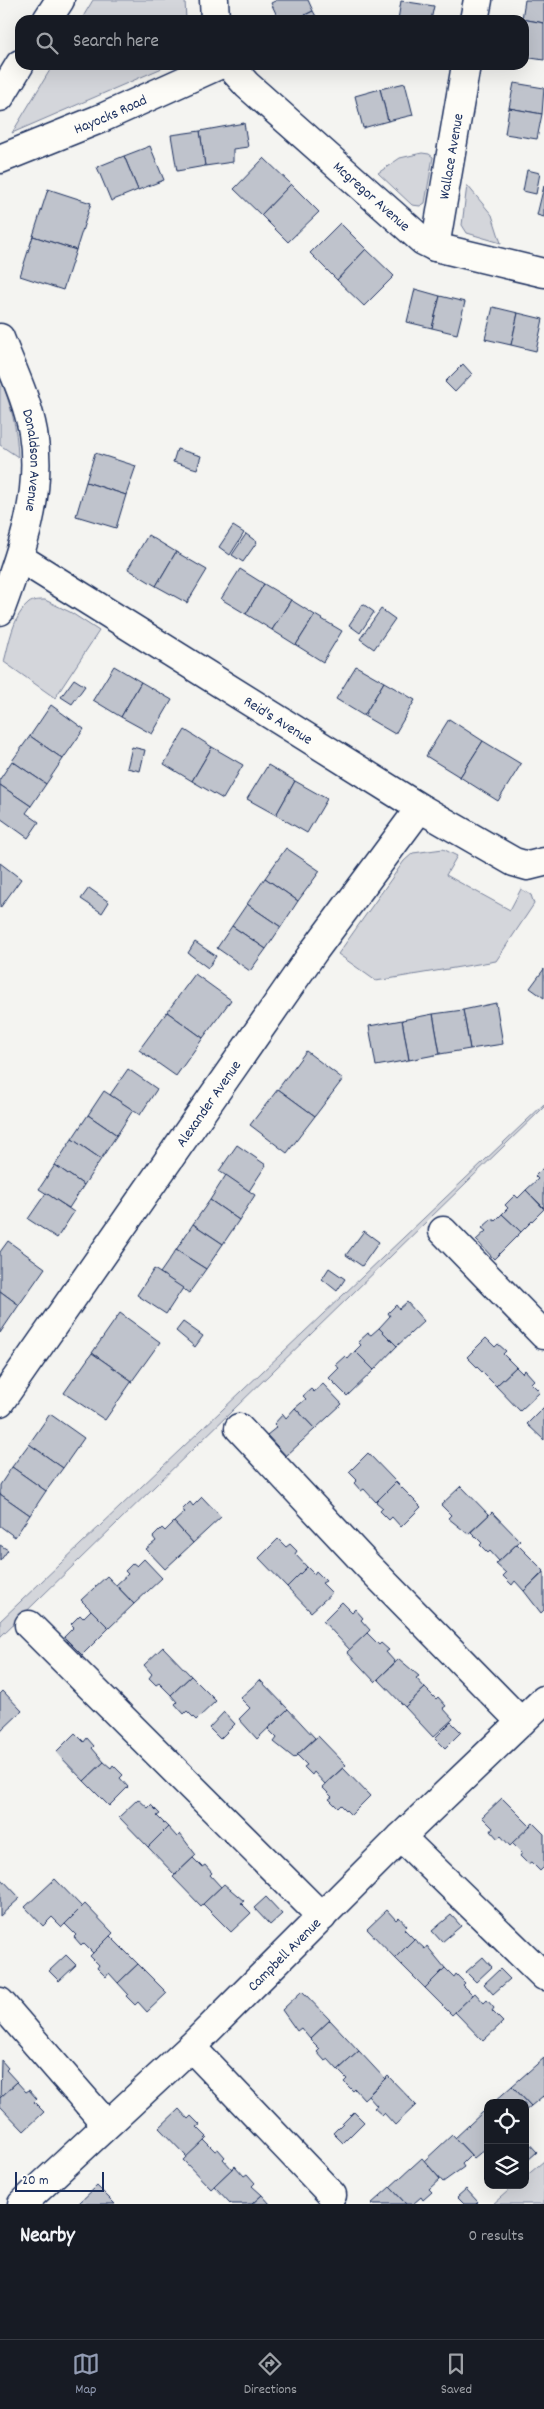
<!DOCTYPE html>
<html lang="en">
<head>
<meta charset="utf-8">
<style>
	body { margin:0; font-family:Dekko,sans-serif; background:#20242c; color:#f1f3f6 }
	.controls { position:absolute; right:15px; bottom:15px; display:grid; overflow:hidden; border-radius:10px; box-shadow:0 5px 20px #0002 }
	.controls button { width:45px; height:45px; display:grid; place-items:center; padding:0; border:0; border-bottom:1px solid #363941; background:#171b24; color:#f1f3f6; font:25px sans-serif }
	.scale { position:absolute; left:15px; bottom:12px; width:89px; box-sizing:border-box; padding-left:5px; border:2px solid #1b2f5e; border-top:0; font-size:14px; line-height:18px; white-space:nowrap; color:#1b2f5e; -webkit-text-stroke:4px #fdfcf7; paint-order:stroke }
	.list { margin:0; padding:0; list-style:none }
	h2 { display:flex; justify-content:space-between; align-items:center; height:65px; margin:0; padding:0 20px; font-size:21px }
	h2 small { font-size:16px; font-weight:400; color:#9ea1a6 }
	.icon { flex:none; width:28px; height:28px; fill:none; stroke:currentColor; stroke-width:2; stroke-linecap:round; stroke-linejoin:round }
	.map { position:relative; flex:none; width:544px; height:2204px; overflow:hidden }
	.search { position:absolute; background:#171b24; box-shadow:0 5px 20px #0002; left:15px; right:15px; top:15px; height:55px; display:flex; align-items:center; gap:12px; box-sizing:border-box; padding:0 18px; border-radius:15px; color:#9ea1a6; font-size:19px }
	.sheet { height:135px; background:#171b24 }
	nav { display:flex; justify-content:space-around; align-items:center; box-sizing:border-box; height:70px; border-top:1px solid #363941; background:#171b24; font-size:14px; color:#9ea1a6 }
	nav a { display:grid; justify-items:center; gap:2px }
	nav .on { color:#919bb2 }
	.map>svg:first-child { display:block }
	.green { fill:#d4d6db; stroke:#78829c }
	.building { fill:#bfc3cc; stroke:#1b2f5e }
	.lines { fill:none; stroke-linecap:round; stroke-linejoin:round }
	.street-casing { stroke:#1b2f5e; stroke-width:31 }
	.street { stroke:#fdfcf7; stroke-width:28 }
	.labels { text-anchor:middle; stroke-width:4; stroke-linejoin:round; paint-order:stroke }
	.street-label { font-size:15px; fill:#1b2f5e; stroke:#fdfcf7 }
</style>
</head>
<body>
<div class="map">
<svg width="544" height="2204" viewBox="0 0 544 2204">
	<rect width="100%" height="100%" fill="#f4f4f1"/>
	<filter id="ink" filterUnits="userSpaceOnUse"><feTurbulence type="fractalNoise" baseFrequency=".02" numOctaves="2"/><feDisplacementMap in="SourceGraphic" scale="10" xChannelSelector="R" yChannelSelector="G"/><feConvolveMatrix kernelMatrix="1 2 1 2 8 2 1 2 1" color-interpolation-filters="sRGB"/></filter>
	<g filter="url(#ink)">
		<g class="green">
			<path d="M 93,0 L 185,0 L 186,20 L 81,20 Z"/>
			<path d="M 53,65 L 169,65 L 12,133 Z"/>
			<path d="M 422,153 L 429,154 L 433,157 L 425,203 L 420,206 L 412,205 L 378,173 L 400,158 Z"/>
			<path d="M 467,185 L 492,215 L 501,243 L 467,233 L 462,225 Z"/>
			<path d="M 0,377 C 11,406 17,426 18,457 L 0,445 Z"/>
			<path d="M 45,600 L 70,612 L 99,631 L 55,698 L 4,662 C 9,644 13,615 29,603 C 33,600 40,600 45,600 Z"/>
			<path d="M 443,849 L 457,856 L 446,875 L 510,910 L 521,889 L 531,895 L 534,904 L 496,961 L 376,981 L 338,954 L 404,861 L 413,853 Z"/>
			<path d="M 544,1104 L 544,1107 L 0,1637 L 0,1621 Z"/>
			<path d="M 544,2161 L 544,2204 L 493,2204 L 515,2185 L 525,2185 L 525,2177 Z"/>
		</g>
		<g class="building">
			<path d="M 277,0 L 308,0 L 313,11 L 295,20 L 279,20 L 271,3 Z"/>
			<path d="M 525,0 L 544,0 L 544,23 L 522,19 Z"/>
			<path d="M 401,1 L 434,6 L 431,20 L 398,20 Z"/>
			<path d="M 313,11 L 318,20 L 295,20 Z"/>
			<path d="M 522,19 L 544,23 L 544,60 L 524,57 L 524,20 Z"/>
			<path d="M 405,83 L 413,115 L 388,121 L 380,89 Z"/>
			<path d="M 514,83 L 544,88 L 542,114 L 509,108 Z"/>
			<path d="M 380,89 L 388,121 L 363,128 L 355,96 Z"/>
			<path d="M 509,108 L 542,114 L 537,139 L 505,134 Z"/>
			<path d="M 244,123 L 248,147 L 233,149 L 233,162 L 205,166 L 200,131 Z"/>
			<path d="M 200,131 L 205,166 L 177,171 L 171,135 Z"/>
			<path d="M 150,146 L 164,180 L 138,190 L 124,156 Z"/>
			<path d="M 124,156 L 138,190 L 111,201 L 97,167 Z"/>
			<path d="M 264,158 L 291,184 L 261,215 L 234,189 Z"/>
			<path d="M 527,170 L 540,173 L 536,194 L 523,191 Z"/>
			<path d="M 291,184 L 319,212 L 288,242 L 261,215 Z"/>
			<path d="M 544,186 L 544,217 L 537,215 Z"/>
			<path d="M 48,189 L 91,203 L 76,250 L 33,236 Z"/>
			<path d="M 340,223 L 366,249 L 337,280 L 310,253 Z"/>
			<path d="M 33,236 L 76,250 L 63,290 L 20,276 Z"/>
			<path d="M 366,249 L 394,276 L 364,306 L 337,280 Z"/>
			<path d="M 415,289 L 440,296 L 432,328 L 407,322 Z"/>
			<path d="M 440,296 L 465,302 L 457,334 L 432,328 Z"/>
			<path d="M 493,307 L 518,313 L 511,345 L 485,339 Z"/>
			<path d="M 518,313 L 543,319 L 536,351 L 511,345 Z"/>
			<path d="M 463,364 L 472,374 L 455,392 L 445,382 Z"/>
			<path d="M 177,449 L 201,456 L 197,469 L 173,462 Z"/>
			<path d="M 95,453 L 136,466 L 126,495 L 86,482 Z"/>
			<path d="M 86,482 L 126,495 L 116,528 L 76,516 Z"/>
			<path d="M 233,526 L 244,533 L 230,555 L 219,547 Z"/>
			<path d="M 246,534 L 257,542 L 243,562 L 232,555 Z"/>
			<path d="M 148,535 L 176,552 L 156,586 L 128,569 Z"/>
			<path d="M 176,552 L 207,570 L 187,603 L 156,586 Z"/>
			<path d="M 240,569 L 264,584 L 246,614 L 221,599 Z"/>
			<path d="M 264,584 L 291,600 L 272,630 L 246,614 Z"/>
			<path d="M 291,600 L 315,615 L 296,645 L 272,630 Z"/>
			<path d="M 363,604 L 374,612 L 360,633 L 349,625 Z"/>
			<path d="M 381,609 L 395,619 L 374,649 L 360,639 Z"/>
			<path d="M 315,615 L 342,631 L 323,662 L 296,645 Z"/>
			<path d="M 114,666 L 141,682 L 121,717 L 93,700 Z"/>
			<path d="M 356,666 L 384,682 L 364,716 L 336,699 Z"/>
			<path d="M 74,679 L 85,686 L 72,704 L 61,697 Z"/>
			<path d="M 141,682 L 172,700 L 152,734 L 121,717 Z"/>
			<path d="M 384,682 L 415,700 L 395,734 L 364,716 Z"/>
			<path d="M 51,705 L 84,729 L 63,759 L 30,736 Z"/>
			<path d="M 449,719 L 483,741 L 460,777 L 426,756 Z"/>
			<path d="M 185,730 L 212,747 L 192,781 L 164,764 Z"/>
			<path d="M 30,736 L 63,759 L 46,784 L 12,761 Z"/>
			<path d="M 483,741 L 521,764 L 498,801 L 460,777 Z"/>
			<path d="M 132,747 L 145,750 L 140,771 L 127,768 Z"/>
			<path d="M 212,747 L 243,765 L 223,799 L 192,781 Z"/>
			<path d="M 12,761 L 46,784 L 31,806 L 0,785 L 0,779 Z"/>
			<path d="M 268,765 L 295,781 L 276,815 L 247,799 Z"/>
			<path d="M 295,781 L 327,799 L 307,833 L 276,815 Z"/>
			<path d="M 0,785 L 31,806 L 26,813 L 39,822 L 28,838 L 0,818 Z"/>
			<path d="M 286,848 L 320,871 L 298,901 L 265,878 Z"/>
			<path d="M 0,863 L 21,879 L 0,908 Z"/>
			<path d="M 265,878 L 298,901 L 281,927 L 247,904 Z"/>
			<path d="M 89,888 L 109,902 L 102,913 L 81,899 Z"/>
			<path d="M 247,904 L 281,927 L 266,949 L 232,926 Z"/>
			<path d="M 232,926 L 266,949 L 250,971 L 217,948 Z"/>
			<path d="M 195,942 L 216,956 L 208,968 L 188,953 Z"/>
			<path d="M 544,969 L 544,998 L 530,988 Z"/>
			<path d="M 195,974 L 231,1000 L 203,1038 L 167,1012 Z"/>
			<path d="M 496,1003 L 503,1044 L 470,1049 L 463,1010 Z"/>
			<path d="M 463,1010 L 470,1049 L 440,1054 L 433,1014 Z"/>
			<path d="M 167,1012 L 203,1038 L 176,1076 L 139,1050 Z"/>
			<path d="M 433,1014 L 440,1054 L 409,1060 L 402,1020 Z"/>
			<path d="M 402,1020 L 409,1060 L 376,1066 L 369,1026 Z"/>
			<path d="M 306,1051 L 343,1079 L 315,1116 L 278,1089 Z"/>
			<path d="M 128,1069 L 157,1089 L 140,1115 L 110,1095 Z"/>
			<path d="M 278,1089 L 315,1116 L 287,1153 L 250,1125 Z"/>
			<path d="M 104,1091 L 133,1110 L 117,1135 L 88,1115 Z"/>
			<path d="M 88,1115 L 117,1135 L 101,1159 L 72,1139 Z"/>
			<path d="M 72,1139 L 101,1159 L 84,1185 L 55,1165 Z"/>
			<path d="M 237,1145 L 266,1165 L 249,1191 L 219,1171 Z"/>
			<path d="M 55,1165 L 84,1185 L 69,1208 L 39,1189 Z"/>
			<path d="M 543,1168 L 544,1169 L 544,1208 L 526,1190 L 538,1179 L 535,1176 Z"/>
			<path d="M 226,1175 L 255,1195 L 239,1220 L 210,1200 Z"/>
			<path d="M 526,1190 L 544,1209 L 521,1232 L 502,1214 L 508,1208 L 505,1205 L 515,1195 L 518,1198 Z"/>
			<path d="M 46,1193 L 74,1212 L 57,1238 L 28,1219 Z"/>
			<path d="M 210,1200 L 239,1220 L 223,1244 L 193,1224 Z"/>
			<path d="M 502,1214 L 521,1232 L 494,1259 L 476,1240 L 486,1231 L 482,1228 L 492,1219 L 495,1221 Z"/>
			<path d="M 193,1224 L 223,1244 L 206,1269 L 176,1250 Z"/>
			<path d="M 364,1231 L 379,1242 L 362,1266 L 346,1255 Z"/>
			<path d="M 8,1241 L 45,1268 L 19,1305 L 0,1291 L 0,1252 Z"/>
			<path d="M 176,1250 L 206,1269 L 189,1293 L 160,1273 Z"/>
			<path d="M 329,1268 L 345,1279 L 337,1291 L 322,1279 Z"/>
			<path d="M 154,1269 L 183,1288 L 166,1314 L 137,1295 Z"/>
			<path d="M 0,1291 L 19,1305 L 0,1333 Z"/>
			<path d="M 407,1302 L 424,1321 L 397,1346 L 379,1328 L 390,1316 L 388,1313 L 396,1305 L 399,1309 Z"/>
			<path d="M 120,1313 L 160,1342 L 132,1381 L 92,1353 Z"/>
			<path d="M 183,1322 L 203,1336 L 195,1347 L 176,1331 Z"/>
			<path d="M 379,1328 L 397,1346 L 374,1370 L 355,1351 L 361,1345 L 358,1342 L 368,1333 L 371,1335 Z"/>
			<path d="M 486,1338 L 495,1347 L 498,1344 L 506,1351 L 503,1354 L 516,1367 L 496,1386 L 467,1357 Z"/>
			<path d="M 355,1351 L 374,1370 L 347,1396 L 329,1378 L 339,1368 L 335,1365 L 345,1356 L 348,1359 Z"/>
			<path d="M 92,1353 L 132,1381 L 105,1420 L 64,1393 Z"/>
			<path d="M 516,1367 L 522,1373 L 525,1370 L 534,1380 L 531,1383 L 540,1392 L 520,1411 L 496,1386 Z"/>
			<path d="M 323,1384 L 342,1404 L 315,1429 L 295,1408 L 306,1399 L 303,1396 L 311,1389 L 314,1392 Z"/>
			<path d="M 544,1407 L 544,1440 L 527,1424 Z"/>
			<path d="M 295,1408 L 315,1429 L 286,1456 L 267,1435 L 277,1427 L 274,1424 L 283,1414 L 286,1418 Z"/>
			<path d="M 50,1414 L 84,1438 L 63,1468 L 29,1444 Z"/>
			<path d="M 29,1444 L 63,1468 L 46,1491 L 12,1467 Z"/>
			<path d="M 368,1453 L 396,1482 L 376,1502 L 364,1489 L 361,1491 L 354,1483 L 357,1480 L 349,1472 Z"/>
			<path d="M 12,1467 L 46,1491 L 30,1515 L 0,1494 L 0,1485 Z"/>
			<path d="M 396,1482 L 421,1507 L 401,1527 L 392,1517 L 389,1520 L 380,1511 L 383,1508 L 376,1502 Z"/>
			<path d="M 461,1486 L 489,1515 L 468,1534 L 448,1518 L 451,1515 L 441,1505 Z"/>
			<path d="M 0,1494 L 30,1515 L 15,1537 L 0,1526 Z"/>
			<path d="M 202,1497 L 221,1517 L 193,1543 L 174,1522 L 185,1512 L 182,1510 L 190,1502 L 193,1506 Z"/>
			<path d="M 492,1512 L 520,1541 L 499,1561 L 490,1551 L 488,1553 L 480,1545 L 482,1543 L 471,1532 Z"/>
			<path d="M 174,1522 L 193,1543 L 165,1569 L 146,1549 L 156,1541 L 153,1537 L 162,1528 L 165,1531 Z"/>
			<path d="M 278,1539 L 286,1547 L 290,1544 L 297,1551 L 295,1554 L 307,1567 L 287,1587 L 259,1558 Z"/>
			<path d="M 517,1544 L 544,1571 L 524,1591 L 515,1581 L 512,1585 L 503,1576 L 506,1573 L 496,1564 Z"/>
			<path d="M 0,1545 L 8,1550 L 0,1561 Z"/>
			<path d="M 144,1559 L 162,1578 L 134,1604 L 116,1585 L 128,1574 L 125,1571 L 133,1563 L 137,1566 Z"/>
			<path d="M 307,1567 L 314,1574 L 316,1571 L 326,1581 L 322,1583 L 332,1593 L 311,1612 L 287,1587 Z"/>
			<path d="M 544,1572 L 544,1610 L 541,1613 L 524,1591 Z"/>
			<path d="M 107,1576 L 134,1604 L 109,1628 L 81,1600 Z"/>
			<path d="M 342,1602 L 352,1612 L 355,1609 L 363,1618 L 361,1620 L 370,1630 L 350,1650 L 323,1621 Z"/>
			<path d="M 91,1610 L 109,1628 L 82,1655 L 64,1637 L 74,1627 L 71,1624 L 80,1615 L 83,1618 Z"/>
			<path d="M 367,1633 L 379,1645 L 381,1643 L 389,1650 L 386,1652 L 395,1662 L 375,1682 L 347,1652 Z"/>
			<path d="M 163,1647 L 191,1676 L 171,1695 L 159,1683 L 156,1685 L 149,1678 L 152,1674 L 144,1665 Z"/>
			<path d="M 399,1659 L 419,1676 L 416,1678 L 425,1688 L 405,1707 L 378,1679 Z"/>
			<path d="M 191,1676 L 216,1701 L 196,1720 L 187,1711 L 184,1714 L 175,1704 L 177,1702 L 171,1695 Z"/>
			<path d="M 260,1680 L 288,1709 L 257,1739 L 239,1719 L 250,1708 L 240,1698 Z"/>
			<path d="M 425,1688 L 436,1699 L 438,1697 L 446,1706 L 443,1708 L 453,1719 L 433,1737 L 405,1707 Z"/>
			<path d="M 3,1691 L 22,1711 L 0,1732 L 0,1694 Z"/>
			<path d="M 288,1709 L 315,1738 L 294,1758 L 274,1742 L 277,1738 L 268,1729 Z"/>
			<path d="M 224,1712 L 235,1724 L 220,1739 L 209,1728 Z"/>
			<path d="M 451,1722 L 461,1732 L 445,1748 L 435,1738 Z"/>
			<path d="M 75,1733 L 84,1742 L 87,1738 L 94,1746 L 92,1748 L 104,1762 L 84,1781 L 56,1752 Z"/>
			<path d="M 318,1736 L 346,1765 L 325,1784 L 314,1772 L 312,1775 L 304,1767 L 307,1765 L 297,1755 Z"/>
			<path d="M 104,1762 L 111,1768 L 113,1765 L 123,1775 L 120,1778 L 128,1787 L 109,1806 L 84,1781 Z"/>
			<path d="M 343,1768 L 370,1796 L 351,1815 L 341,1805 L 338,1808 L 329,1799 L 332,1797 L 322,1787 Z"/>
			<path d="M 502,1798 L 530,1826 L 510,1846 L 501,1836 L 498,1839 L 491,1831 L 493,1828 L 482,1817 Z"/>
			<path d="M 138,1799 L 148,1808 L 151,1805 L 160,1814 L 157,1816 L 168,1827 L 148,1847 L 119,1817 Z"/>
			<path d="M 533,1823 L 544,1834 L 544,1867 L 540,1871 L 531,1862 L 528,1864 L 520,1856 L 522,1853 L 512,1843 Z"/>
			<path d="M 168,1827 L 177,1837 L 180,1834 L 196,1855 L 175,1875 L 148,1847 Z"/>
			<path d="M 193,1858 L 202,1867 L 205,1865 L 212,1873 L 210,1875 L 221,1887 L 201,1906 L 173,1877 Z"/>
			<path d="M 0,1877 L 20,1898 L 0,1916 Z"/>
			<path d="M 55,1879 L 82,1907 L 62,1927 L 52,1917 L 43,1926 L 25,1907 Z"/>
			<path d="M 224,1884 L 244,1901 L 241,1903 L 251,1913 L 231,1932 L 203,1904 Z"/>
			<path d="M 266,1897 L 282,1914 L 270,1925 L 254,1908 Z"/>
			<path d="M 85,1904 L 113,1933 L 93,1953 L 83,1943 L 81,1945 L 74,1937 L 76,1935 L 65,1924 Z"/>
			<path d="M 387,1910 L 396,1920 L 399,1917 L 407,1926 L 404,1929 L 414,1939 L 395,1958 L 367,1929 Z"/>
			<path d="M 451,1915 L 461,1926 L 442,1942 L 432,1931 Z"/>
			<path d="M 110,1936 L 138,1964 L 118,1983 L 109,1973 L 106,1977 L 97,1968 L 99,1965 L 90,1956 Z"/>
			<path d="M 414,1939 L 425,1949 L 427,1946 L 445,1968 L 425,1988 L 395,1958 Z"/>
			<path d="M 66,1955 L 76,1965 L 59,1981 L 49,1971 Z"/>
			<path d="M 483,1957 L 492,1967 L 476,1982 L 466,1972 Z"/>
			<path d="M 138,1964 L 167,1993 L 147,2012 L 138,2002 L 135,2005 L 126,1996 L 128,1994 L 118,1983 Z"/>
			<path d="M 445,1968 L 454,1977 L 456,1974 L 465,1983 L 463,1985 L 473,1995 L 452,2015 L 425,1988 Z"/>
			<path d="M 500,1969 L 510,1979 L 493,1994 L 484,1984 Z"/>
			<path d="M 302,1991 L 330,2020 L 310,2039 L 301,2028 L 297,2031 L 282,2010 Z"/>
			<path d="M 475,1993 L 484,2003 L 487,2000 L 494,2008 L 492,2011 L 503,2022 L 483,2041 L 455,2012 Z"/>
			<path d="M 330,2020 L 359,2051 L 338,2070 L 328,2059 L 325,2061 L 317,2052 L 320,2049 L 310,2039 Z"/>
			<path d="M 359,2051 L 385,2079 L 364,2099 L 355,2089 L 353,2091 L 344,2082 L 347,2079 L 338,2070 Z"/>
			<path d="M 544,2058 L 544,2098 L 543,2096 L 531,2106 L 512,2086 Z"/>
			<path d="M 1,2060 L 8,2068 L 6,2070 L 17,2082 L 0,2098 Z"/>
			<path d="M 388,2076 L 416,2105 L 395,2125 L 384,2113 L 382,2115 L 374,2108 L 377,2106 L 368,2096 Z"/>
			<path d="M 17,2082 L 26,2092 L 29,2090 L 37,2099 L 34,2102 L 44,2112 L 24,2131 L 0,2106 L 0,2098 Z"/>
			<path d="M 512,2086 L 531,2106 L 525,2111 L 525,2103 L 493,2103 Z"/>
			<path d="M 179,2109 L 188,2119 L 191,2116 L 200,2125 L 197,2127 L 207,2137 L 187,2157 L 159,2128 Z"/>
			<path d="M 354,2112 L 364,2122 L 343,2143 L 333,2133 Z"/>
			<path d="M 483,2112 L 488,2117 L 488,2151 L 485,2149 L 474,2158 L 455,2138 Z"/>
			<path d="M 452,2135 L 471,2155 L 462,2164 L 464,2167 L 443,2182 L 424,2161 Z"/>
			<path d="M 525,2139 L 537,2152 L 528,2160 L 525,2157 Z"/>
			<path d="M 204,2140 L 215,2151 L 218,2149 L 225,2157 L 223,2159 L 232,2169 L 211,2189 L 183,2160 Z"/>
			<path d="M 422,2158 L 440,2179 L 429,2189 L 432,2192 L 423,2200 L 421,2197 L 413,2204 L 406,2204 L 390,2187 Z"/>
			<path d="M 235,2166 L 244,2176 L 247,2174 L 255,2183 L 252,2186 L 262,2195 L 252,2204 L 231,2204 L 214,2186 Z"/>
			<path d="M 97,2186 L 115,2204 L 78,2204 Z"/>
			<path d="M 390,2187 L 406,2204 L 371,2204 Z"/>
			<path d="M 466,2189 L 478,2202 L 476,2204 L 464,2204 L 457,2197 Z"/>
			<path d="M 262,2195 L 270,2204 L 252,2204 Z"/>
		</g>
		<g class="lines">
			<g class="street-casing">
				<g id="street">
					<path d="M 214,0 L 215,20"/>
					<path d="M 47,20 L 60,0"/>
					<path d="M 474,20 L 478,0"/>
					<path id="s1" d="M 229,65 L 247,85 L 423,241 L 435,247 L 544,273"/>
					<path d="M 0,97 L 20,64"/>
					<path id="s2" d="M 0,159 L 102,118 L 219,65"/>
					<path id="s3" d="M 435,247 L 466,65"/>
					<path id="s4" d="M 0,338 C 12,369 27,399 33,432 C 43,495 21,554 0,611"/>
					<path id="s5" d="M 20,558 L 420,808 L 514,862 L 528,866 L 544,862"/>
					<path d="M 443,1231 L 544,1335"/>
					<path id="s6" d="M 0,1402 L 314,951 L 420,808"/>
					<path d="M 239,1428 L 368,1566 L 521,1722"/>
					<path d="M 29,1625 L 322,1917"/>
					<path d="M 401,1837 L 544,1976"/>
					<path d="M 0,2002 L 106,2124"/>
					<path d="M 191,2047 L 332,2195"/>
					<path id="s7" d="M 22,2204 L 191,2047 L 401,1837 L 544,1700"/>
				</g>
			</g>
			<use href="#street" class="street"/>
		</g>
	</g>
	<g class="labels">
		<g class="street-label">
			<text dy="5" stroke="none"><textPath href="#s2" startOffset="119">Hayocks Road</textPath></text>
			<text dy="5" stroke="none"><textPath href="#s3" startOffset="92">Wallace Avenue</textPath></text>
			<text dy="5" stroke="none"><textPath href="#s1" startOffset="194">Mcgregor Avenue</textPath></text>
			<text dy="5" stroke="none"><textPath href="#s4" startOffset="128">Donaldson Avenue</textPath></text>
			<text dy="5" stroke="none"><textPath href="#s5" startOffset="305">Reid's Avenue</textPath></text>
			<text dy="5" stroke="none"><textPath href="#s6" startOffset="364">Alexander Avenue</textPath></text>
			<text dy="5" stroke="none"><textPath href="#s7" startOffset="362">Campbell Avenue</textPath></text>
		</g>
	</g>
</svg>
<div class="controls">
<button><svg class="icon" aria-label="locate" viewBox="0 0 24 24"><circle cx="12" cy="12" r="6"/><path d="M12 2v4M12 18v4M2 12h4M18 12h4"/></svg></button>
<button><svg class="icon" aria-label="layers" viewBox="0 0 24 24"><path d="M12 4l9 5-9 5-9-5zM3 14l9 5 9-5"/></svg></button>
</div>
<div class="scale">20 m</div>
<div class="search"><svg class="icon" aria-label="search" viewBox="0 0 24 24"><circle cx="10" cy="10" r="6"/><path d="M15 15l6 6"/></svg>Search here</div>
</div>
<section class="sheet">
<h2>Nearby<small>0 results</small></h2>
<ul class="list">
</ul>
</section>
<nav>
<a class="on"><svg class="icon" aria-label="map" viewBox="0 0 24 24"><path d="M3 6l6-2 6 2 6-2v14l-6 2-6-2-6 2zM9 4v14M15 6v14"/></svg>Map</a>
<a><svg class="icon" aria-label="directions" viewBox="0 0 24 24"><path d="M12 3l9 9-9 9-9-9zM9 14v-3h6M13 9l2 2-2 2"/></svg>Directions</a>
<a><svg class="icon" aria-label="saved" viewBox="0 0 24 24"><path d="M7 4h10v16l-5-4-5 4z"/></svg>Saved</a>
</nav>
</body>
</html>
